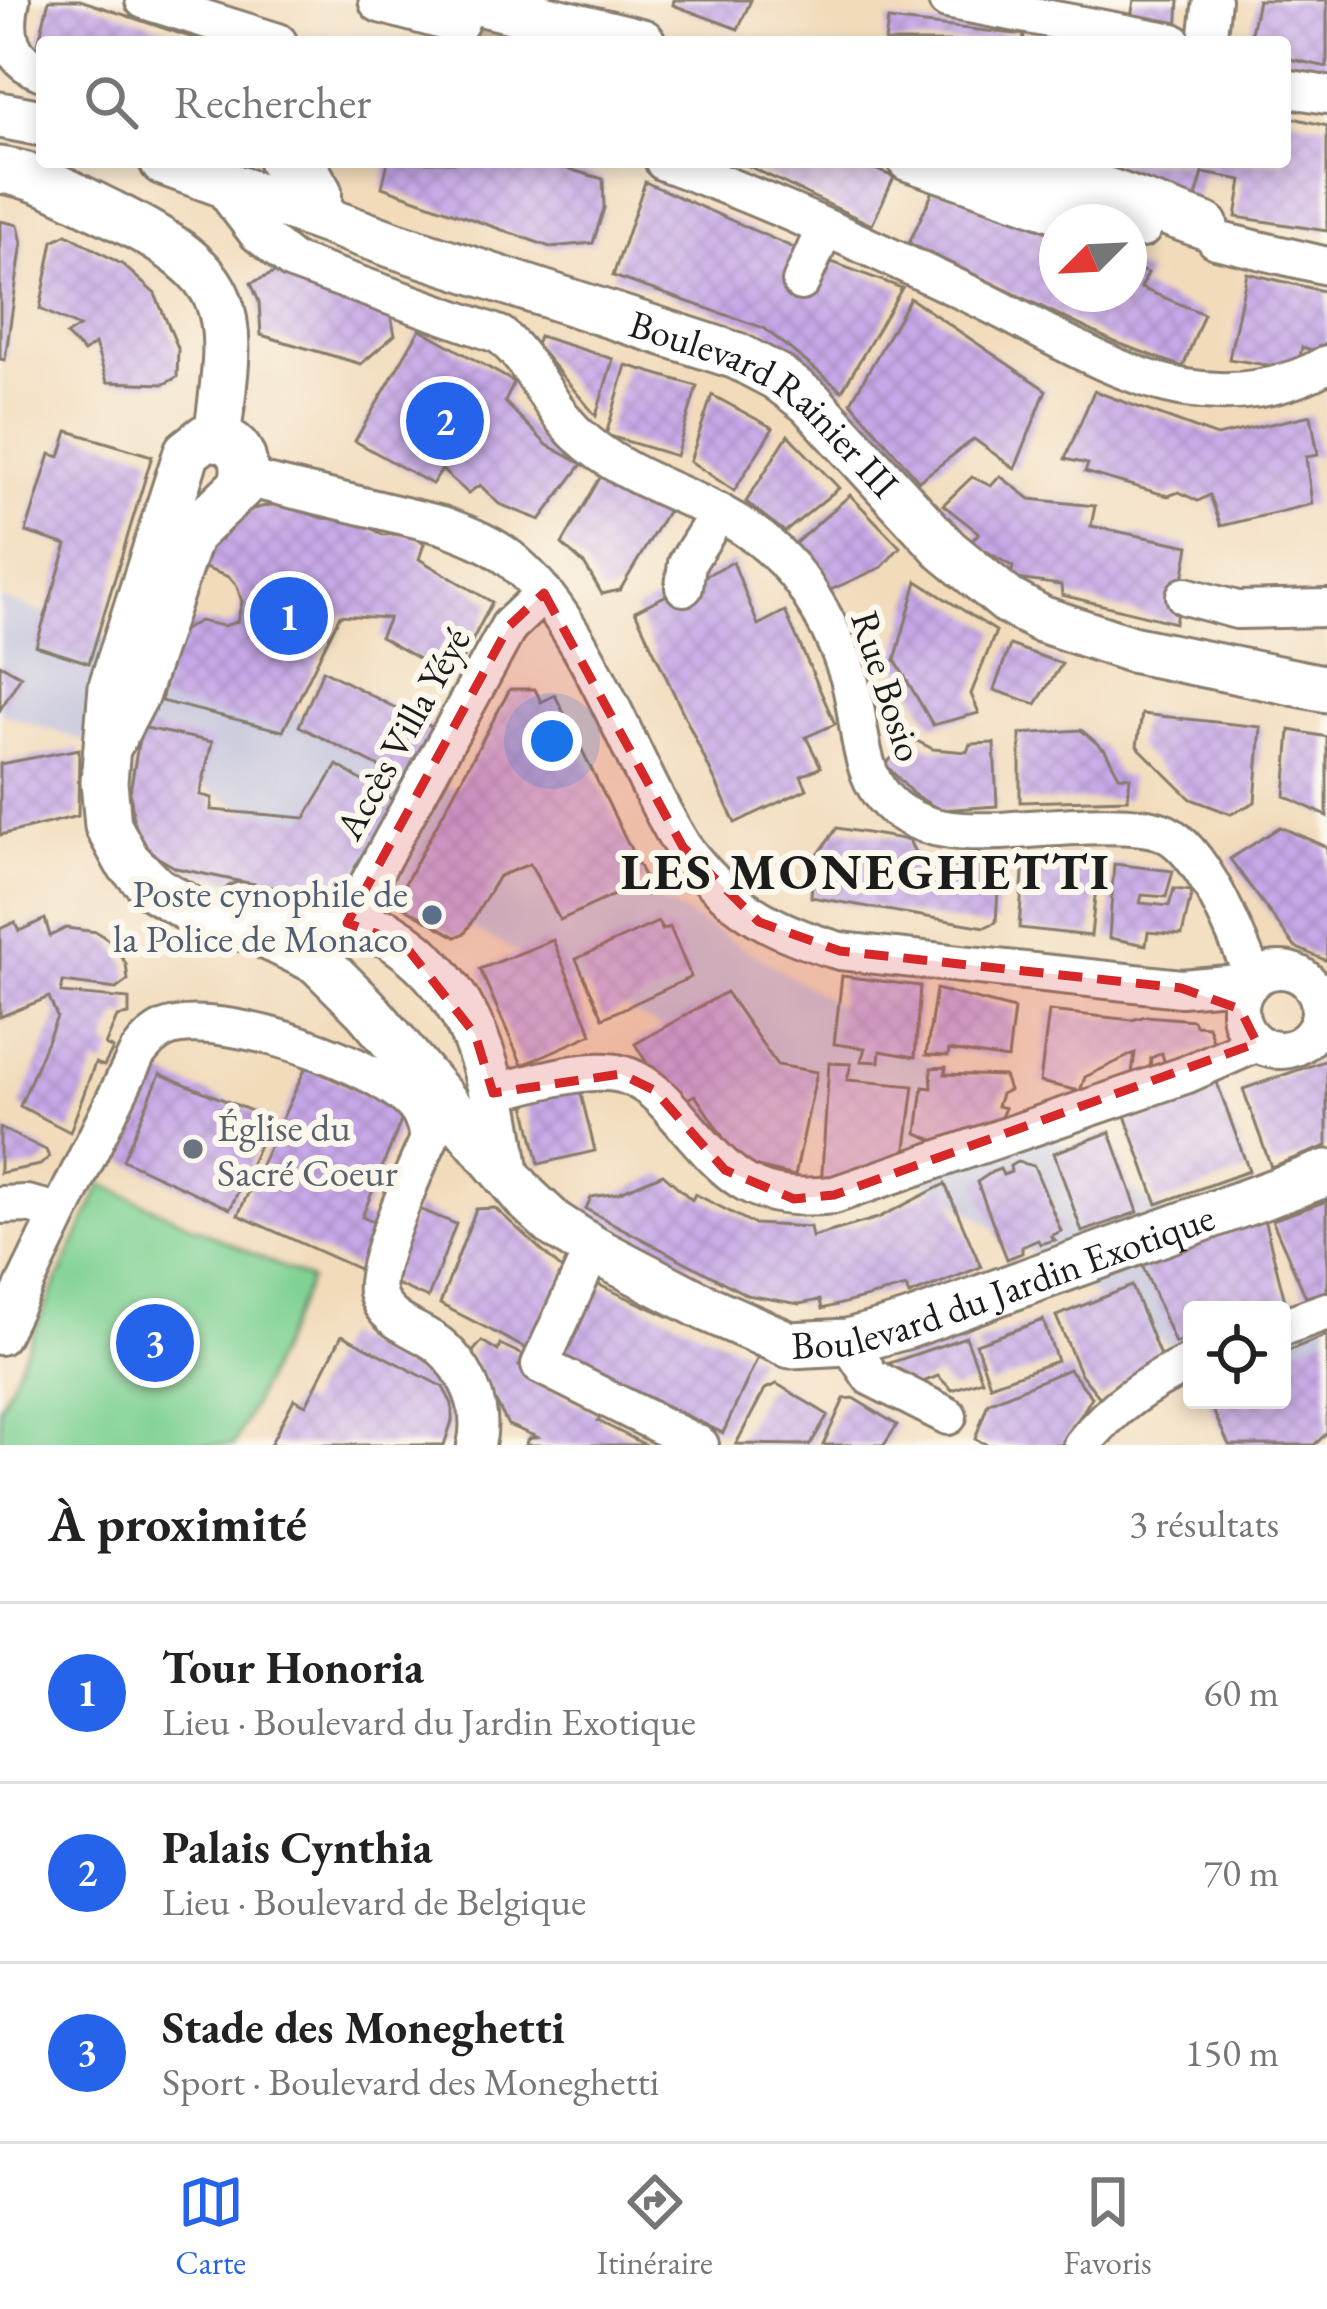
<!DOCTYPE html>
<html lang="fr">
<head>
<meta charset="utf-8">
<style>
	body { margin:0; font-family:"EB Garamond",serif; background:#f6f6f6; color:#222 }
	.controls { position:absolute; right:36px; bottom:36px; display:grid; overflow:hidden; border-radius:12px; box-shadow:0 6px 18px #0003 }
	.controls button { width:108px; height:108px; display:grid; place-items:center; padding:0; border:0; border-bottom:3px solid #e0e0e0; background:#fff; color:#222; font:60px sans-serif }
	.compass { position:absolute; left:1039px; top:204px; width:108px; height:108px; border-radius:50%; background:#fff; box-shadow:0 6px 18px #0003; rotate:246deg }
	.you { position:absolute; left:552px; top:741px; width:42px; height:42px; margin:-30px; border:9px solid #fff; border-radius:50%; background:#1a73e8; box-shadow:0 0 0 18px #1a73e833 }
	.badge { display:grid; place-items:center; width:78px; height:78px; border-radius:50%; background:#2563eb; color:#fff; font-size:39px; font-weight:700 }
	.pin { position:absolute; translate:-50% -50%; border:6px solid #fff; box-shadow:0 3px 12px #0006 }
	.list { margin:0; padding:0; list-style:none }
	h2 { display:flex; justify-content:space-between; align-items:center; height:156px; margin:0; padding:0 48px; font-size:51px }
	h2 small { font-size:39px; font-weight:400; color:#767676 }
	.list li { display:grid; grid-template-columns:78px 1fr auto; gap:36px; align-items:center; box-sizing:border-box; height:180px; padding:0 48px; border-top:3px solid #e0e0e0 }
	.list b { display:block; font-size:45px; white-space:nowrap }
	.list p { margin:0; font-size:39px; white-space:nowrap; color:#767676 }
	.list em { font-size:39px; font-style:normal; color:#767676 }
	.icon { flex:none; width:66px; height:66px; fill:none; stroke:currentColor; stroke-width:2; stroke-linecap:round; stroke-linejoin:round }
	.map { position:relative; flex:none; width:1327px; height:1445px; overflow:hidden }
	.search { position:absolute; background:#fff; box-shadow:0 6px 18px #0003; left:36px; right:36px; top:36px; height:132px; display:flex; align-items:center; gap:30px; box-sizing:border-box; padding:0 42px; border-radius:12px; color:#767676; font-size:45px }
	.sheet { height:696px; background:#fff }
	nav { display:flex; justify-content:space-around; align-items:center; box-sizing:border-box; height:168px; border-top:3px solid #e0e0e0; background:#fff; font-size:33px; color:#767676 }
	nav a { display:grid; justify-items:center; gap:6px }
	nav .on { color:#2563eb }
	.map>svg:first-child { display:block }
	.railway { fill:#c2c2dc }
	.pitch { fill:#80d294; stroke:#4e7758; stroke-width:3 }
	.building { fill:url(#building-cross-hatch) }
	.lines { fill:none; stroke-linecap:round; stroke-linejoin:round }
	.major-tunnel { stroke:#c7b59b; stroke-width:45; stroke-dasharray:45 22; stroke-linecap:butt }
	.minor-casing { stroke:#877c6c; stroke-width:42 }
	.major-casing { stroke:#877c6c; stroke-width:51 }
	.minor { stroke:#fff; stroke-width:36 }
	.major { stroke:#fff; stroke-width:45 }
	.marked { fill:#d62828; fill-opacity:0.2; stroke:#d62828; stroke-width:9; stroke-dasharray:24 15; stroke-linejoin:round }
	.service-dot { fill:#5c6f8a; stroke:#fbf7ec; stroke-width:4.5 }
	.worship-dot { fill:#6b7280; stroke:#fbf7ec; stroke-width:4.5 }
	.labels { text-anchor:middle; stroke-width:12; stroke-linejoin:round; paint-order:stroke }
	.street-label { font-size:39px; fill:#1c1c1c; stroke:#fbf7ec }
	.service-label { font-size:39px; fill:#4e5e75; stroke:#fbf7ec; text-anchor:end }
	.worship-label { font-size:39px; fill:#5b616d; stroke:#fbf7ec; text-anchor:start }
	.district-label { font-size:51px; font-weight:bold; letter-spacing:3px; fill:#1c1c1c; stroke:#fbf7ec }
</style>
</head>
<body>
<div class="map">
<svg width="1327" height="1445" viewBox="0 0 1327 1445">
	<defs>
		<pattern id="building-cross-hatch" width="8" height="8" patternUnits="userSpaceOnUse" patternTransform="scale(3)"><rect width="8" height="8" fill="#c7a8e8"/><path d="M0 0l8 8M0 8l8-8" fill="none" stroke="#aa90c6"/></pattern>
	</defs>
	<rect width="100%" height="100%" fill="#fbf7ec"/>
	<filter id="ink" filterUnits="userSpaceOnUse"><feTurbulence type="fractalNoise" baseFrequency=".00833" numOctaves="2"/><feDisplacementMap in="SourceGraphic" scale="24" xChannelSelector="R" yChannelSelector="G"/><feConvolveMatrix kernelMatrix="1 2 1 2 8 2 1 2 1" color-interpolation-filters="sRGB"/></filter>
	<filter id="wash" filterUnits="userSpaceOnUse"><feTurbulence type="fractalNoise" baseFrequency=".004" numOctaves="4" result="noise"/><feDisplacementMap in="SourceGraphic" scale="48" xChannelSelector="R" yChannelSelector="G"/><feGaussianBlur stdDeviation="2.7" result="paint"/><feColorMatrix in="noise" values="0 0 0 0 0 0 0 0 0 0 0 0 0 0 0 0 0 1.4 0 .05"/><feComposite in="paint" operator="in"/></filter>
	<g filter="url(#wash)">
		<rect width="100%" height="100%" fill="#f2dbbb"/>
		<path class="railway" d="M 0,598 L 225,679 L 518,820 L 732,941 L 1019,1115 L 1327,1320 L 1327,1430 L 1316,1445 L 1250,1400 L 1282,1400 L 1282,1310 L 1192,1310 L 1192,1361 L 956,1202 L 675,1035 L 182,776 L 0,712 Z"/>
		<path class="pitch" d="M 102,1184 L 310,1280 L 234,1445 L 0,1445 L 0,1406 Z"/>
		<g id="blocks">
			<g class="building">
				<path d="M 49,0 L 80,0 L 205,42 L 42,42 L 42,59 L 35,57 Z"/>
				<path d="M 674,0 L 751,0 L 738,29 L 673,5 Z"/>
				<path d="M 1134,0 L 1179,0 L 1177,34 L 1130,24 Z"/>
				<path d="M 1258,0 L 1327,0 L 1327,67 L 1285,58 L 1285,42 L 1249,42 Z"/>
				<path d="M 888,20 L 1024,35 L 1023,42 L 885,42 Z"/>
				<path d="M 1285,116 L 1327,126 L 1327,231 L 1236,217 L 1242,180 L 1203,173 L 1191,215 L 1058,162 L 1285,162 Z"/>
				<path d="M 388,162 L 544,162 L 603,179 L 604,208 L 593,243 L 550,247 L 382,187 Z"/>
				<path d="M 740,162 L 859,162 L 894,177 L 872,225 Z"/>
				<path d="M 645,182 L 796,249 L 786,274 L 817,290 L 832,262 L 902,288 L 842,391 L 764,328 L 613,276 Z"/>
				<path d="M 935,187 L 1057,236 L 1057,294 L 1129,294 L 1129,266 L 1148,273 L 1141,288 L 1204,314 L 1183,367 L 1115,342 L 909,243 Z"/>
				<path d="M 0,221 L 18,225 L 22,243 L 5,360 L 0,359 Z"/>
				<path d="M 67,234 L 123,265 L 155,294 L 178,348 L 177,377 L 164,384 L 107,382 L 95,344 L 84,352 L 66,335 L 79,327 L 40,309 L 53,241 Z"/>
				<path d="M 281,270 L 389,307 L 395,335 L 361,364 L 261,335 L 259,302 L 251,283 Z"/>
				<path d="M 1247,273 L 1327,292 L 1327,354 L 1302,347 L 1297,370 L 1229,359 Z"/>
				<path d="M 910,298 L 1046,390 L 1015,469 L 974,439 L 919,481 L 851,402 Z"/>
				<path d="M 420,329 L 514,382 L 505,402 L 547,445 L 582,464 L 540,520 L 499,504 L 480,485 L 468,493 L 442,470 L 432,484 L 355,441 Z"/>
				<path d="M 539,336 L 613,359 L 596,416 L 536,345 Z"/>
				<path d="M 626,365 L 697,386 L 676,456 L 606,435 Z"/>
				<path d="M 1094,391 L 1217,436 L 1311,415 L 1318,455 L 1306,457 L 1312,504 L 1221,526 L 1210,495 L 1198,501 L 1179,492 L 1168,496 L 1085,472 L 1088,464 L 1065,459 Z"/>
				<path d="M 712,395 L 773,428 L 734,491 L 690,461 Z"/>
				<path d="M 68,431 L 152,456 L 89,663 L 36,646 L 67,545 L 26,532 L 50,454 L 60,457 Z"/>
				<path d="M 788,435 L 839,488 L 785,532 L 746,502 Z"/>
				<path d="M 605,469 L 671,505 L 620,590 L 602,594 L 585,565 L 562,544 Z"/>
				<path d="M 1000,476 L 1030,499 L 1095,506 L 1091,526 L 1189,546 L 1175,623 L 1062,595 L 1061,585 L 1010,578 L 1013,567 L 971,542 L 979,533 L 943,505 L 972,477 L 991,486 Z"/>
				<path d="M 850,495 L 900,547 L 882,567 L 828,591 L 792,546 Z"/>
				<path d="M 279,503 L 322,518 L 359,520 L 383,535 L 410,533 L 424,544 L 419,559 L 492,602 L 453,678 L 380,637 L 389,618 L 340,615 L 283,731 L 161,701 L 177,634 L 199,621 L 223,626 L 237,622 L 242,602 L 237,586 L 229,577 L 202,567 L 193,553 L 229,507 L 253,509 Z"/>
				<path d="M 733,562 L 758,625 L 785,611 L 835,724 L 806,737 L 821,767 L 801,776 L 807,789 L 735,823 L 635,611 Z"/>
				<path d="M 917,581 L 996,631 L 971,694 L 979,713 L 933,725 L 895,660 Z"/>
				<path d="M 1010,645 L 1062,664 L 1036,704 L 994,690 Z"/>
				<path d="M 0,664 L 21,676 L 0,710 Z"/>
				<path d="M 323,670 L 443,733 L 417,786 L 299,726 Z"/>
				<path d="M 510,689 L 535,689 L 541,702 L 555,695 L 646,880 L 560,920 L 530,864 L 499,876 L 465,933 L 456,937 L 395,902 Z"/>
				<path d="M 1142,714 L 1261,727 L 1255,802 L 1231,814 L 1191,799 L 1137,746 Z"/>
				<path d="M 141,727 L 212,742 L 200,795 L 212,798 L 211,810 L 305,818 L 337,765 L 396,802 L 346,889 L 323,899 L 176,868 L 145,850 L 134,822 L 130,792 Z"/>
				<path d="M 1081,730 L 1105,750 L 1119,776 L 1130,777 L 1128,799 L 1020,802 L 1020,734 Z"/>
				<path d="M 1290,730 L 1327,737 L 1327,816 L 1285,796 Z"/>
				<path d="M 913,739 L 933,749 L 967,752 L 970,744 L 994,743 L 997,806 L 940,810 L 913,794 L 885,764 Z"/>
				<path d="M 79,749 L 78,816 L 0,835 L 0,764 Z"/>
				<path d="M 1280,827 L 1327,847 L 1327,961 L 1295,947 L 1230,859 Z"/>
				<path d="M 837,828 L 909,840 L 917,857 L 971,860 L 973,853 L 1000,856 L 996,922 L 985,927 L 811,897 L 813,862 Z"/>
				<path d="M 1087,857 L 1098,867 L 1091,936 L 1019,928 L 1024,859 Z"/>
				<path d="M 1114,864 L 1173,871 L 1166,897 L 1142,895 L 1140,903 L 1169,906 L 1174,889 L 1192,891 L 1182,935 L 1148,932 L 1146,945 L 1109,938 Z"/>
				<path d="M 45,919 L 50,936 L 66,928 L 97,932 L 114,944 L 126,964 L 128,980 L 116,989 L 63,982 L 61,993 L 129,999 L 129,1015 L 117,1017 L 105,1045 L 113,1049 L 104,1066 L 95,1063 L 70,1132 L 20,1106 L 57,1017 L 49,997 L 0,1017 L 0,929 L 15,922 L 19,931 Z"/>
				<path d="M 658,922 L 662,930 L 670,927 L 691,977 L 603,1018 L 576,959 Z"/>
				<path d="M 553,940 L 592,1034 L 522,1065 L 480,969 Z"/>
				<path d="M 842,976 L 920,986 L 915,1057 L 880,1051 L 879,1062 L 861,1061 L 865,1048 L 834,1044 Z"/>
				<path d="M 936,989 L 1014,1009 L 1008,1059 L 949,1050 L 948,1056 L 926,1055 Z"/>
				<path d="M 726,992 L 777,1065 L 817,1072 L 795,1176 L 740,1163 L 695,1095 L 674,1106 L 635,1044 Z"/>
				<path d="M 1049,1011 L 1132,1020 L 1146,1016 L 1193,1020 L 1195,1025 L 1208,1026 L 1214,1044 L 1165,1066 L 1162,1053 L 1151,1058 L 1150,1070 L 1131,1079 L 1135,1053 L 1085,1077 L 1080,1091 L 1040,1082 Z"/>
				<path d="M 1327,1060 L 1327,1146 L 1271,1167 L 1243,1089 Z"/>
				<path d="M 829,1063 L 851,1064 L 847,1080 L 914,1086 L 904,1163 L 821,1187 Z"/>
				<path d="M 306,1067 L 405,1111 L 362,1217 L 379,1224 L 359,1269 L 238,1215 Z"/>
				<path d="M 946,1067 L 945,1074 L 1004,1076 L 1009,1090 L 1001,1094 L 997,1106 L 1005,1108 L 1001,1117 L 936,1141 L 917,1133 L 923,1087 L 932,1088 L 931,1068 Z"/>
				<path d="M 160,1074 L 271,1119 L 230,1209 L 123,1160 Z"/>
				<path d="M 1216,1080 L 1249,1171 L 1157,1204 L 1124,1113 Z"/>
				<path d="M 578,1082 L 595,1151 L 539,1164 L 523,1095 Z"/>
				<path d="M 0,1128 L 46,1150 L 49,1157 L 40,1165 L 0,1173 Z"/>
				<path d="M 1110,1132 L 1138,1212 L 1082,1232 L 1054,1153 Z"/>
				<path d="M 1017,1162 L 1034,1166 L 1061,1231 L 1051,1236 L 1055,1240 L 1040,1244 L 1038,1240 L 1022,1247 L 1022,1253 L 1007,1259 L 977,1182 L 992,1172 L 1000,1169 L 1003,1175 L 1011,1172 L 1010,1166 Z"/>
				<path d="M 663,1174 L 692,1200 L 695,1194 L 754,1224 L 810,1227 L 812,1237 L 878,1218 L 945,1184 L 981,1267 L 909,1295 L 906,1287 L 822,1309 L 820,1300 L 799,1304 L 747,1295 L 586,1209 L 591,1197 L 618,1193 Z"/>
				<path d="M 1327,1201 L 1327,1291 L 1306,1297 L 1272,1220 Z"/>
				<path d="M 417,1208 L 456,1224 L 428,1298 L 387,1280 Z"/>
				<path d="M 495,1208 L 565,1272 L 527,1349 L 440,1304 L 476,1209 Z"/>
				<path d="M 1264,1219 L 1286,1305 L 1271,1310 L 1192,1310 L 1192,1337 L 1175,1343 L 1142,1264 Z"/>
				<path d="M 588,1280 L 758,1357 L 723,1433 L 565,1357 L 560,1342 Z"/>
				<path d="M 1132,1286 L 1160,1356 L 1100,1398 L 1080,1373 L 1056,1316 Z"/>
				<path d="M 1043,1320 L 1057,1361 L 990,1385 L 976,1344 Z"/>
				<path d="M 342,1335 L 443,1387 L 452,1404 L 452,1421 L 444,1445 L 270,1445 L 294,1399 L 306,1405 Z"/>
				<path d="M 1327,1335 L 1327,1433 L 1314,1445 L 1229,1445 L 1208,1400 L 1282,1400 L 1282,1353 Z"/>
				<path d="M 966,1337 L 982,1380 L 952,1390 L 938,1376 L 907,1388 L 881,1366 Z"/>
				<path d="M 482,1341 L 498,1351 L 500,1344 L 525,1356 L 519,1366 L 538,1378 L 539,1384 L 601,1416 L 598,1421 L 646,1445 L 525,1445 L 528,1439 L 537,1437 L 508,1425 L 471,1354 Z"/>
				<path d="M 1069,1369 L 1092,1397 L 1063,1445 L 988,1445 L 975,1439 L 988,1403 Z"/>
				<path d="M 777,1384 L 828,1415 L 810,1445 L 736,1444 L 765,1389 Z"/>
				<path d="M 853,1398 L 897,1425 L 884,1445 L 823,1445 L 844,1399 Z"/>
			</g>
		</g>
	</g>
	<g filter="url(#ink)">
		<use href="#blocks" fill-opacity="0" stroke="#877c6c" stroke-width="3"/>
		<g class="lines">
			<path class="major-tunnel" d="M 456,20 L 548,42"/>
			<g class="minor-casing">
				<g id="minor">
					<path d="M 11,0 C 4,32 8,59 42,72"/>
					<path d="M 144,0 L 278,42"/>
					<path d="M 947,0 L 1173,42"/>
					<path d="M 1207,42 L 1212,0"/>
					<path d="M 1285,88 L 1327,95"/>
					<path d="M 277,162 L 314,175 L 323,191 L 323,219"/>
					<path d="M 664,162 C 774,202 879,251 984,301 C 1047,332 1115,376 1186,388 C 1234,396 1285,389 1327,364"/>
					<path d="M 907,162 L 1081,222"/>
					<path d="M 217,180 L 257,233 L 292,261 L 500,335 C 534,363 547,406 578,435 C 649,501 741,495 804,585 C 823,613 838,643 848,675 C 863,722 854,785 903,814 C 934,833 966,832 1001,831 C 1038,829 1134,818 1165,833 C 1205,852 1238,940 1254,979"/>
					<path d="M 1129,228 L 1142,229"/>
					<path d="M 1216,240 L 1327,266"/>
					<path d="M 801,282 L 825,228"/>
					<path d="M 245,478 L 442,525 C 467,534 495,545 515,563 C 589,627 629,761 683,847 C 728,906 769,931 840,951 L 1181,988 L 1251,982"/>
					<path d="M 684,587 L 687,563 L 719,512"/>
					<path d="M 1185,596 L 1237,610 L 1327,608"/>
					<path d="M 347,923 L 509,626 L 544,593"/>
					<circle cx="1280" cy="1010" r="40"/>
					<path d="M 493,1093 C 525,1085 589,1065 621,1074 C 643,1080 658,1094 673,1111 C 728,1173 745,1204 834,1195 L 1185,1075 L 1257,1043"/>
					<path d="M 440,1117 C 425,1146 371,1265 377,1292 C 383,1322 419,1329 439,1345 C 468,1370 485,1409 476,1445"/>
					<path d="M 0,1205 L 27,1204 L 59,1212"/>
					<path d="M 593,1249 L 540,1365 L 700,1445"/>
					<path d="M 1282,1327 L 1327,1311"/>
					<path d="M 0,1336 L 137,1054 C 145,1044 152,1035 165,1029 C 217,1008 385,1064 418,1110 C 423,1117 426,1128 429,1136"/>
					<path d="M 848,1342 L 871,1377 L 948,1416"/>
					<path d="M 1082,1445 C 1112,1406 1148,1383 1192,1362"/>
				</g>
			</g>
			<g class="major-casing">
				<g id="major">
					<path d="M 382,0 L 456,20"/>
					<path d="M 470,0 L 642,42"/>
					<path d="M 0,115 L 42,123"/>
					<path id="s1" d="M 163,162 L 394,245 L 737,356 L 777,377 L 810,402 L 947,551 L 1008,601 L 1041,619 L 1131,649 L 1327,689"/>
					<path d="M 969,162 L 1051,192"/>
					<path d="M 1025,162 L 1205,226"/>
					<path d="M 0,170 C 40,175 76,197 112,214 C 237,276 235,307 217,437"/>
					<path id="s2" d="M 110,743 L 136,694 L 190,535 L 240,487 C 252,459 236,435 205,438 L 187,452 L 112,686 L 104,782 L 108,826 L 127,861 L 155,889 L 204,918 L 256,931 L 318,961 L 366,1009 L 526,1198 L 554,1224 L 593,1249 L 708,1309 L 790,1345 L 848,1342 L 908,1325 L 1327,1173"/>
					<path d="M 242,906 L 386,933 C 476,987 493,1077 506,1173"/>
				</g>
			</g>
			<use href="#minor" class="minor"/>
			<use href="#major" class="major"/>
		</g>
	</g>
	<path class="marked" d="M 544,593 L 683,847 L 759,922 L 840,951 L 1181,988 L 1240,1009 L 1257,1043 L 834,1195 L 794,1199 L 725,1170 L 654,1090 L 621,1074 L 493,1093 L 475,1034 L 403,943 L 347,923 L 509,626 Z"/>
	<circle class="service-dot" cx="432" cy="915" r="12"/>
	<circle class="worship-dot" cx="193" cy="1149" r="12"/>
	<g class="labels">
		<g class="street-label">
			<text dy="14" stroke="none"><textPath href="#s1" startOffset="654">Boulevard Rainier III</textPath></text>
			<text transform="translate(888 686) rotate(72)" y="14">Rue Bosio</text>
			<text transform="translate(402 733) rotate(-61)" y="14">Accès Villa Yéyé</text>
			<text dy="14" stroke="none"><textPath href="#s2" startOffset="1878">Boulevard du Jardin Exotique</textPath></text>
		</g>
		<g class="service-label">
			<text x="408" y="907">Poste cynophile de<tspan x="408" dy="45">la Police de Monaco</tspan></text>
		</g>
		<g class="worship-label">
			<text x="217" y="1141">Église du<tspan x="217" dy="45">Sacré Coeur</tspan></text>
		</g>
		<g class="district-label">
			<text x="866" y="889">LES MONEGHETTI</text>
		</g>
	</g>
</svg>
<div class="controls">
<button><svg class="icon" aria-label="locate" viewBox="0 0 24 24"><circle cx="12" cy="12" r="6"/><path d="M12 2v4M12 18v4M2 12h4M18 12h4"/></svg></button>
</div>
<svg class="compass" viewBox="-18 -18 36 36"><path d="M0-13l5 13h-10z" fill="#e53935"/><path d="M0 13l5-13h-10z" fill="#767676"/></svg>
<div class="you"></div>
<div class="pin badge" style="left:289px;top:616px">1</div>
<div class="pin badge" style="left:445px;top:421px">2</div>
<div class="pin badge" style="left:155px;top:1343px">3</div>
<div class="search"><svg class="icon" aria-label="search" viewBox="0 0 24 24"><circle cx="10" cy="10" r="6"/><path d="M15 15l6 6"/></svg>Rechercher</div>
</div>
<section class="sheet">
<h2>À proximité<small>3 résultats</small></h2>
<ul class="list">
<li><span class="badge">1</span><div><b>Tour Honoria</b><p>Lieu · Boulevard du Jardin Exotique</p></div><em>60 m</em></li>
<li><span class="badge">2</span><div><b>Palais Cynthia</b><p>Lieu · Boulevard de Belgique</p></div><em>70 m</em></li>
<li><span class="badge">3</span><div><b>Stade des Moneghetti</b><p>Sport · Boulevard des Moneghetti</p></div><em>150 m</em></li>
</ul>
</section>
<nav>
<a class="on"><svg class="icon" aria-label="map" viewBox="0 0 24 24"><path d="M3 6l6-2 6 2 6-2v14l-6 2-6-2-6 2zM9 4v14M15 6v14"/></svg>Carte</a>
<a><svg class="icon" aria-label="directions" viewBox="0 0 24 24"><path d="M12 3l9 9-9 9-9-9zM9 14v-3h6M13 9l2 2-2 2"/></svg>Itinéraire</a>
<a><svg class="icon" aria-label="saved" viewBox="0 0 24 24"><path d="M7 4h10v16l-5-4-5 4z"/></svg>Favoris</a>
</nav>
</body>
</html>
